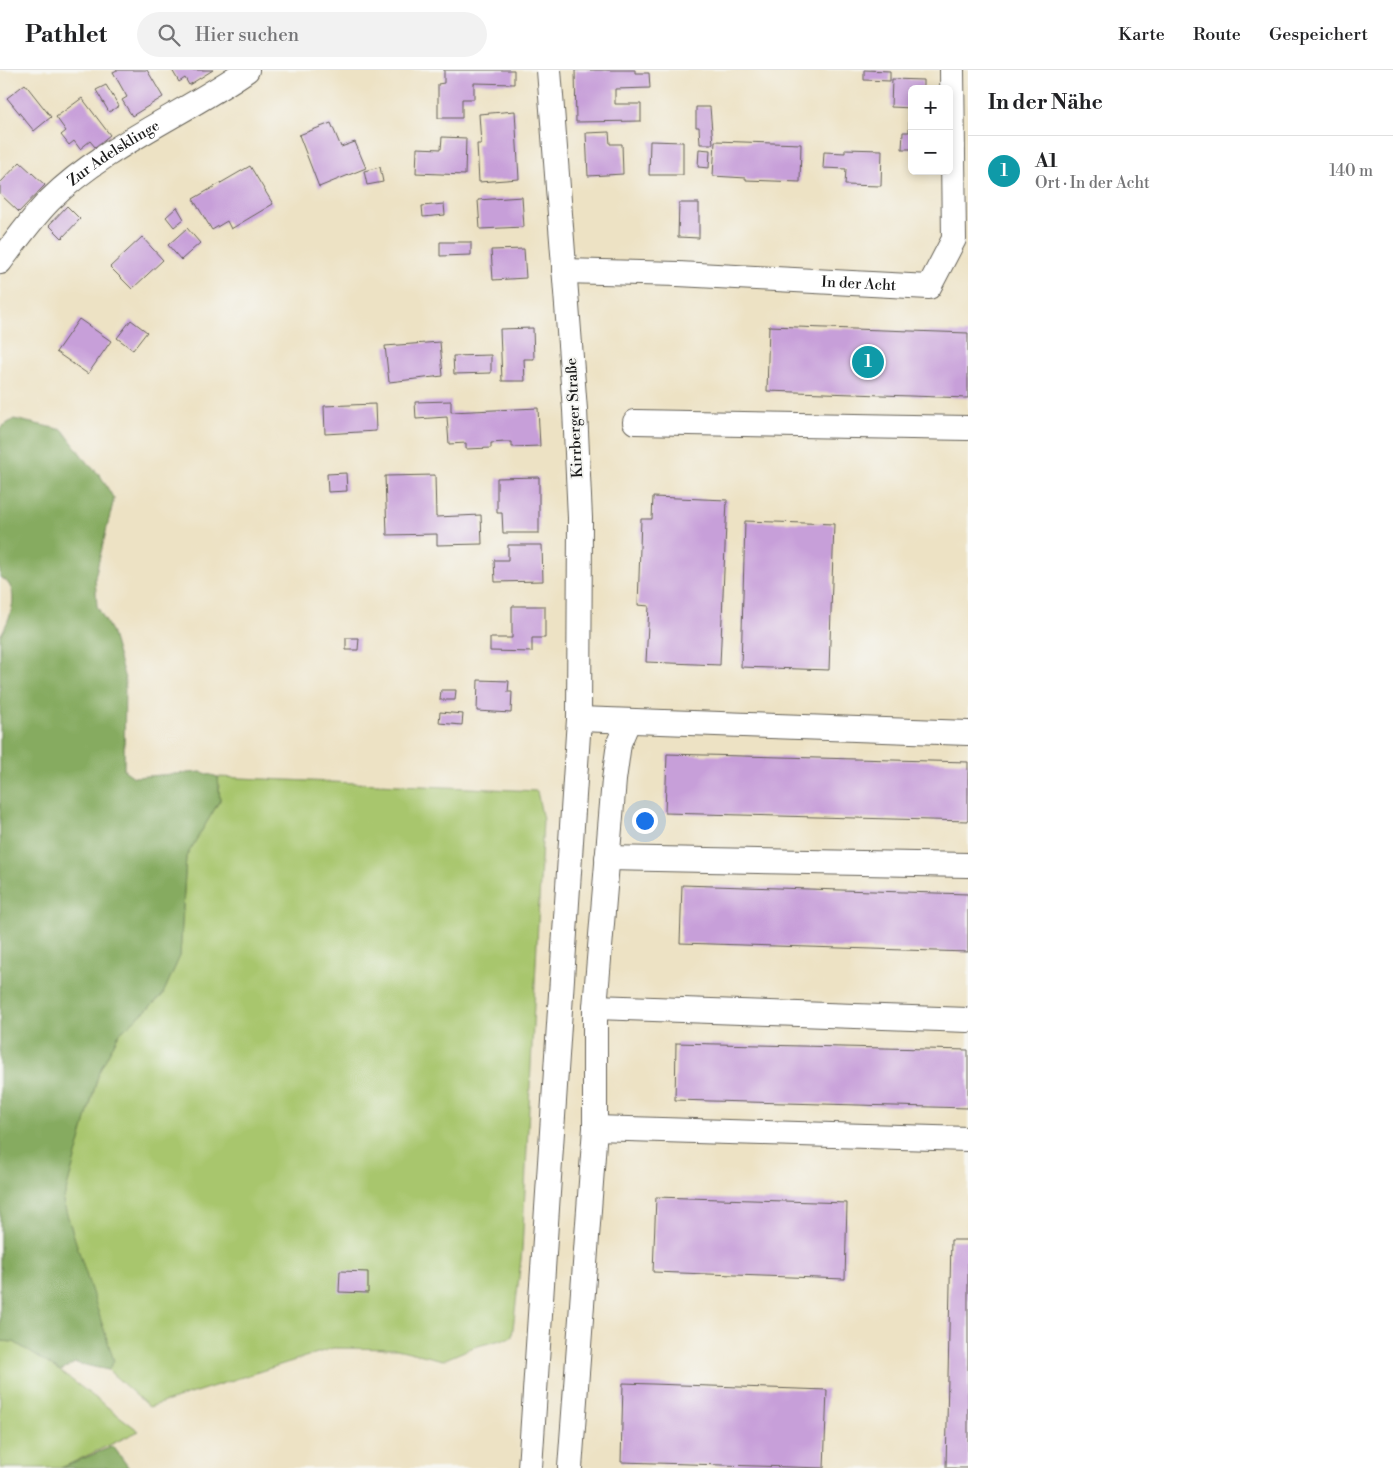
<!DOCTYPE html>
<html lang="de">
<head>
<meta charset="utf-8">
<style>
	body { margin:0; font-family:"Libre Bodoni",serif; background:#f2f2f2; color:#202124 }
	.controls { position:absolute; right:15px; top:15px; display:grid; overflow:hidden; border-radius:8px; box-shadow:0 2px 8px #0003 }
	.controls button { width:45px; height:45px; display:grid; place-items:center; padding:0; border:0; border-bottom:1px solid #e0e0e0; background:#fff; color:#202124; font:25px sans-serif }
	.you { position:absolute; left:644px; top:750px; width:18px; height:18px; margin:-12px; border:4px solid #fff; border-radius:50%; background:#1a73e8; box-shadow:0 0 0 8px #1a73e833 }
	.badge { display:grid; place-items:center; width:32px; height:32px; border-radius:50%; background:#111827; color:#fff; font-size:16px; font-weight:700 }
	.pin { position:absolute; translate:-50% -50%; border:2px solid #fff; box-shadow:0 1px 5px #0006 }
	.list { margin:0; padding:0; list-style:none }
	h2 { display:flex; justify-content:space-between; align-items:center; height:65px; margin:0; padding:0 20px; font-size:21px }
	h2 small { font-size:16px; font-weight:400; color:#757577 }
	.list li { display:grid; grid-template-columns:32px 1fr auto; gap:15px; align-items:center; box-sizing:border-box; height:70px; padding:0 20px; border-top:1px solid #e0e0e0 }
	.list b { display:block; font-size:19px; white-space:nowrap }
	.list p { margin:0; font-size:16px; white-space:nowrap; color:#757577 }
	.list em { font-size:16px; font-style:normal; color:#757577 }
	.icon { flex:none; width:28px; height:28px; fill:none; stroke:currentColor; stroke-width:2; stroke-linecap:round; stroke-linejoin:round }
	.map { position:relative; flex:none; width:968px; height:1398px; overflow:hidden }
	header { display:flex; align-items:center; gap:30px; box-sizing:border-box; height:70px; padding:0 25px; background:#fff; border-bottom:1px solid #e0e0e0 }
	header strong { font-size:24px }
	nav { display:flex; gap:28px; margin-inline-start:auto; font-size:18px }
	.search { width:350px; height:45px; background:#f2f2f2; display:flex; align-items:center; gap:12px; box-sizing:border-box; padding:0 18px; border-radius:28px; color:#757577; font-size:19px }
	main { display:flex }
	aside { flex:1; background:#fff }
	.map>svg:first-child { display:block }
	.green { fill:#a8c66d; stroke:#627144 }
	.forest { fill:#86ab60; stroke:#51643e }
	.building { fill:#c79fd9 }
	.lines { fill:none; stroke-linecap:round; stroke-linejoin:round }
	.minor-casing { stroke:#656157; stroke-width:26 }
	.minor { stroke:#fff; stroke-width:24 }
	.labels { text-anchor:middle; stroke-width:4; stroke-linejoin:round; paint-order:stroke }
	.street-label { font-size:15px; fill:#1c1c1c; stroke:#f6f6f2 }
</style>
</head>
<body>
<header>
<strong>Pathlet</strong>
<div class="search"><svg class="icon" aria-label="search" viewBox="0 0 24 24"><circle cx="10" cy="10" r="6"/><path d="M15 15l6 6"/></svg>Hier suchen</div>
<nav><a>Karte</a><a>Route</a><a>Gespeichert</a></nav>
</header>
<main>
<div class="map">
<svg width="968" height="1398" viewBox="0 0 968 1398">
	<rect width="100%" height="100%" fill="#f6f6f2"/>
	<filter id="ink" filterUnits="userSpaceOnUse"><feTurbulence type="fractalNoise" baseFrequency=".02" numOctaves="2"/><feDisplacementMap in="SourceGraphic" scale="10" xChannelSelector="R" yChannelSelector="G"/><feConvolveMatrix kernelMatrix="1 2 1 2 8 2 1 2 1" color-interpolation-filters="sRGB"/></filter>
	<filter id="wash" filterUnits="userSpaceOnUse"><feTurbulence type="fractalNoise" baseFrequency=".0096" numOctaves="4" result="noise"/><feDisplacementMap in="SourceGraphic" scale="20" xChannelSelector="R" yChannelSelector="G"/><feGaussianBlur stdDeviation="1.12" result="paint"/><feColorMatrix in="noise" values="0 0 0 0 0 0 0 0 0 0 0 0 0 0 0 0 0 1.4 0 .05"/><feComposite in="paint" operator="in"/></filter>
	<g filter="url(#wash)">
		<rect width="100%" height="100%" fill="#ede2c4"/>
		<g class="green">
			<path d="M 218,707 L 537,721 L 543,750 L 522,1181 L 512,1267 L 474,1277 L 443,1290 L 397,1279 L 333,1278 L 149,1337 L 108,1300 L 113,1291 L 63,1132 L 99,1002 L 119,964 L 162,926 L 180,886 L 186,787 L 220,730 Z"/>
			<path d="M 0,1271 L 14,1272 L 60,1301 L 139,1361 L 61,1398 L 0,1398 Z"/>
		</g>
		<g class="forest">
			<path d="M 14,349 L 63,360 L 88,394 L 100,405 L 114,429 L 95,507 L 97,536 L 111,561 L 125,609 L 124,700 L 134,707 L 201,702 L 218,707 L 220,730 L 186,787 L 180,886 L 162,926 L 119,964 L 99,1002 L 63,1132 L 114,1291 L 108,1300 L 75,1293 L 60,1301 L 14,1272 L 0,1271 L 0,566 C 10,550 23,518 0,507 L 0,358 Z"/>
			<path d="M 113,1376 L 129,1398 L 61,1398 Z"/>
		</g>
		<g id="blocks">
			<g class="building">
				<path d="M 117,0 L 147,0 L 163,27 L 132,46 L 122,30 L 127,27 L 113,2 Z"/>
				<path d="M 172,0 L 213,0 L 189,15 L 185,8 L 179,12 Z"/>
				<path d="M 444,0 L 514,0 L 514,14 L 474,13 L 474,29 L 462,29 L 462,48 L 438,48 L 438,14 L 444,13 Z"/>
				<path d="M 575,0 L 635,0 L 635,3 L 649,3 L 650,18 L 615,19 L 615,34 L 641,34 L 641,51 L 576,52 Z"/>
				<path d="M 864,0 L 890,1 L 890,11 L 864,10 Z"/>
				<path d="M 892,9 L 923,10 L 923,19 L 912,19 L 912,38 L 891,37 Z"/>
				<path d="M 25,14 L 51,47 L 34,61 L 7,28 Z"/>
				<path d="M 106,15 L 119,36 L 109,42 L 96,20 Z"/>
				<path d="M 82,28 L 110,65 L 95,77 L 90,71 L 80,79 L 74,71 L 69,75 L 61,65 L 66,61 L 56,47 Z"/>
				<path d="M 696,37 L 710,37 L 713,74 L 700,74 L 699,57 L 696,57 Z"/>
				<path d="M 515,41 L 519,109 L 479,112 L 477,74 L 481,74 L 479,44 Z"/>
				<path d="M 909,52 L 912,53 L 912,79 L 902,79 L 903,62 L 909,62 Z"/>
				<path d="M 331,53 L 341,77 L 355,72 L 366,98 L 319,117 L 299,65 Z"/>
				<path d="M 609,62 L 610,74 L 622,74 L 623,104 L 588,106 L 586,63 Z"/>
				<path d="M 442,67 L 466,68 L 465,105 L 416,103 L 417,78 L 441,79 Z"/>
				<path d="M 650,71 L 683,72 L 683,105 L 649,105 Z"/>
				<path d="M 715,71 L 801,74 L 800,112 L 746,110 L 746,108 L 713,106 Z"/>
				<path d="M 699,79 L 710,80 L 709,98 L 698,97 Z"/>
				<path d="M 845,79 L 882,80 L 881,116 L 845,115 L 846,99 L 823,98 L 824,82 L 845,83 Z"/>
				<path d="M 20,92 L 45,115 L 19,142 L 0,124 L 0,113 Z"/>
				<path d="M 250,96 L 273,134 L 231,159 L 227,151 L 212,160 L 193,129 Z"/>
				<path d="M 380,97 L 383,112 L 367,115 L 364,101 Z"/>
				<path d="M 522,127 L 524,157 L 480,159 L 478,130 Z"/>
				<path d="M 679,133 L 699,133 L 699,168 L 678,167 Z"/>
				<path d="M 444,134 L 445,145 L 423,147 L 422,136 Z"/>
				<path d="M 67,136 L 80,149 L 62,168 L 49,155 Z"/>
				<path d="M 177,137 L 184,149 L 174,157 L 166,147 Z"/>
				<path d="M 187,158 L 200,173 L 181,190 L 168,175 Z"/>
				<path d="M 142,167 L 163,190 L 132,219 L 110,197 Z"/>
				<path d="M 440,172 L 471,172 L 471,185 L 440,186 Z"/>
				<path d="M 524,179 L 526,208 L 493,210 L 491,180 Z"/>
				<path d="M 79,249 L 111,271 L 88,304 L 56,282 Z"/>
				<path d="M 131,250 L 147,262 L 133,280 L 117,268 Z"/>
				<path d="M 769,256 L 968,263 L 968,328 L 767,321 Z"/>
				<path d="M 533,258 L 534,289 L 524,289 L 525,311 L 502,311 L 500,259 Z"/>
				<path d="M 440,272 L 443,306 L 389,312 L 385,276 Z"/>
				<path d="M 491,285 L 491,303 L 454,304 L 453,286 Z"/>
				<path d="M 451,331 L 451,342 L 538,338 L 540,376 L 512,377 L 512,372 L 505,372 L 491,373 L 491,378 L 466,379 L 466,373 L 449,374 L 447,347 L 416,349 L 415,332 Z"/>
				<path d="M 375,334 L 376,361 L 325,364 L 324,336 Z"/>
				<path d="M 346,403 L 347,421 L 328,422 L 327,404 Z"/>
				<path d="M 435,405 L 436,447 L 481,445 L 482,474 L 437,475 L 437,464 L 387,465 L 385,406 Z"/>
				<path d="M 539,407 L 539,463 L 503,463 L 502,443 L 497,443 L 497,408 Z"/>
				<path d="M 653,427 L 727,430 L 720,595 L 646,592 L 649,536 L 638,535 L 641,449 L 652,449 Z"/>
				<path d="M 745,451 L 834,454 L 829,600 L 741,597 Z"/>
				<path d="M 508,475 L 542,475 L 543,511 L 495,512 L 494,490 L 508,490 Z"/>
				<path d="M 512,536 L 545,536 L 545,568 L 532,568 L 532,582 L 490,581 L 490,568 L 512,568 Z"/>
				<path d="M 346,568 L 359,568 L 358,580 L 346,580 Z"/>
				<path d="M 478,610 L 509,611 L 508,622 L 512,622 L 511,643 L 477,641 Z"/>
				<path d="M 441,620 L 456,620 L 455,630 L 440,630 Z"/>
				<path d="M 440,642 L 463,644 L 462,655 L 439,653 Z"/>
				<path d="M 667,684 L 968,692 L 968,751 L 665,743 Z"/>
				<path d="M 682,815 L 968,824 L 968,882 L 680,873 Z"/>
				<path d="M 676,973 L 968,980 L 968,1038 L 675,1030 Z"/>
				<path d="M 656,1127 L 847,1133 L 845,1209 L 653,1202 Z"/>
				<path d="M 951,1170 L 968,1170 L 968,1398 L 946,1398 Z"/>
				<path d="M 340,1201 L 368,1202 L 368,1223 L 339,1222 Z"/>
				<path d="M 623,1313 L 827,1320 L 824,1398 L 621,1392 Z"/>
			</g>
		</g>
	</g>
	<g filter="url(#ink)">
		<use href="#blocks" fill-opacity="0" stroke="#656157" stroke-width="1"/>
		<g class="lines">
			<g class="minor-casing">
				<g id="minor">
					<path id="s1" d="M 0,192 C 16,171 32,148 50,130 C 103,77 186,43 247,0"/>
					<path id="s2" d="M 564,201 L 678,204 L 929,217 L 954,169 L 952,0"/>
					<path d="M 635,352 L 968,358"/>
					<path d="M 579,649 L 968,663"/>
					<path d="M 607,788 L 968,795"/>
					<path d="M 595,937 L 968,950"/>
					<path d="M 595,1058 L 968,1069"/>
					<path d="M 530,1398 L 579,649 L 580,448 L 575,340 L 549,0"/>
					<path d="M 570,1398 L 595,1058 L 595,937 L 614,710 L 619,673 L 628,652"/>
				</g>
			</g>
			<use href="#minor" class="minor"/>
		</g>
	</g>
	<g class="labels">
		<g class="street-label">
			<text dy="5" stroke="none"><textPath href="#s1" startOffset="159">Zur Adelsklinge</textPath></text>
			<text dy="5" stroke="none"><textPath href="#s2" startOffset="295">In der Acht</textPath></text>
			<text transform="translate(574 348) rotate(-93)" y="5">Kirrberger Straße</text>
		</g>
	</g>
</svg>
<div class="controls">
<button>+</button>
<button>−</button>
</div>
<div class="you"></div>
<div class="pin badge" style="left:868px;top:292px;background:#0f9aa8">1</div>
</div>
<aside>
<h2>In der Nähe<small></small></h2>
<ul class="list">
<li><span class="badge" style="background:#0f9aa8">1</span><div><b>A1</b><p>Ort · In der Acht</p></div><em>140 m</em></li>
</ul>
</aside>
</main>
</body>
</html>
